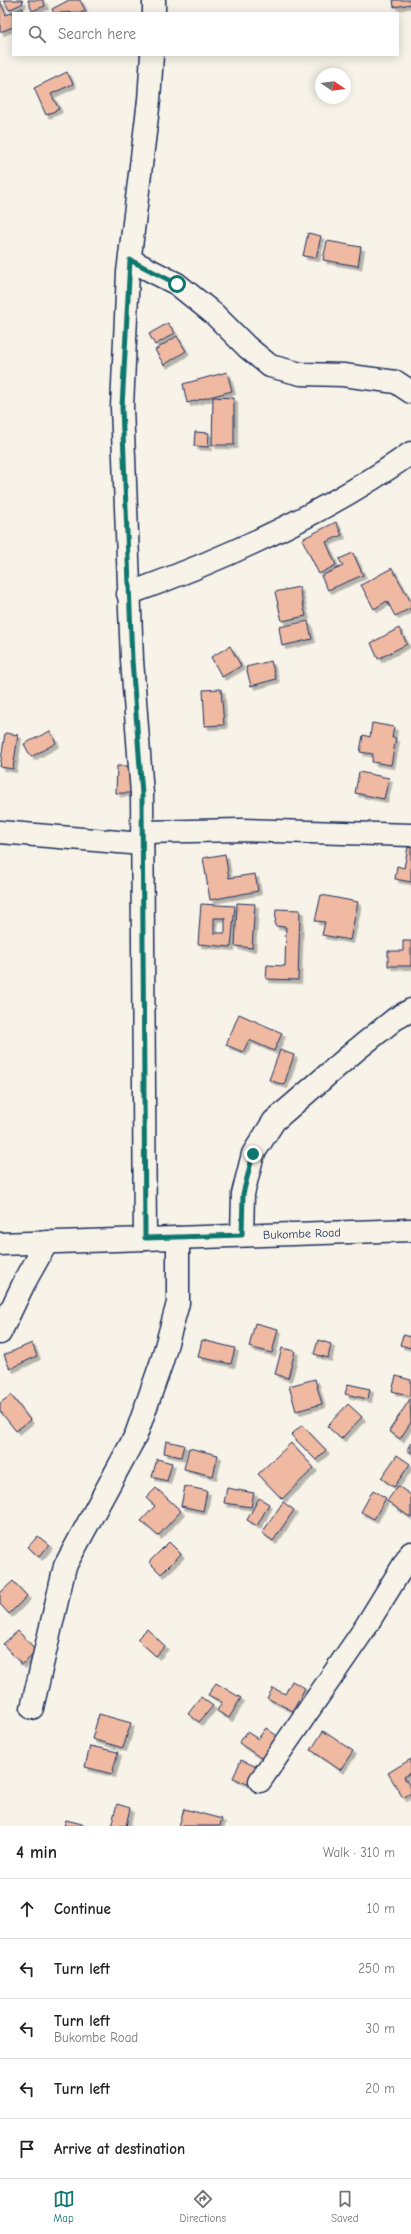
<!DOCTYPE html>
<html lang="en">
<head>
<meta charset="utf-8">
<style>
	body { margin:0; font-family:"Comic Neue",sans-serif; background:#f2f2f2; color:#222 }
	.compass { position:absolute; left:315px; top:68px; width:36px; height:36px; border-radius:50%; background:#fff; box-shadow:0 2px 10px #0003; rotate:103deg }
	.stop { position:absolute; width:12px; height:12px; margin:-9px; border:3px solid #0f766e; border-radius:50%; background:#fff }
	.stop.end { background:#0f766e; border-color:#fff; box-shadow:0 1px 4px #0008 }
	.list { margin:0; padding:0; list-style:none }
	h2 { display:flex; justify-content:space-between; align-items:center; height:52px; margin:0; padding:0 16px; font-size:17px }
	h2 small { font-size:13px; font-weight:400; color:#767676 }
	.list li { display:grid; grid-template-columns:26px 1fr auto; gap:12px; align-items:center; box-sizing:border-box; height:60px; padding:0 16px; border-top:1px solid #e0e0e0 }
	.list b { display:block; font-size:15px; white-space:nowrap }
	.list p { margin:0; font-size:13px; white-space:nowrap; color:#767676 }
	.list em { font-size:13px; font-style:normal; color:#767676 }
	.icon { flex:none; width:22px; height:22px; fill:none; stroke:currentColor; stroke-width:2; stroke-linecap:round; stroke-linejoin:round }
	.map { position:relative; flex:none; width:411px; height:1826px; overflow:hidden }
	.search { position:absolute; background:#fff; box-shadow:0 2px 10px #0003; left:12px; right:12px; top:12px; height:44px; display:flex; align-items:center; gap:10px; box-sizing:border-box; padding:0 14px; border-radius:0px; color:#767676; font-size:15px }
	.sheet { height:352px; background:#fff }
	nav { display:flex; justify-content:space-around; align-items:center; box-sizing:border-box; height:56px; border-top:1px solid #e0e0e0; background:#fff; font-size:11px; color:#767676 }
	nav a { display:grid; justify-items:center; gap:2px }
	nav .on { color:#0f766e }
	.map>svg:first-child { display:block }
	.building { fill:#efb9a2; stroke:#1b2f5e; fill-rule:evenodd; filter:url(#shadow) }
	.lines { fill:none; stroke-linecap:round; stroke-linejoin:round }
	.minor-casing { stroke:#1b2f5e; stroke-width:25 }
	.secondary-casing { stroke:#1b2f5e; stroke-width:25 }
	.minor { stroke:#f7f3e8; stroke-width:22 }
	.secondary { stroke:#f7f3e8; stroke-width:22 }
	.route { stroke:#0f766e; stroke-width:5 }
	.labels { text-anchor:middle; stroke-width:4; stroke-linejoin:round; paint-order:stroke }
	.street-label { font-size:12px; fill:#1b2f5e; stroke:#f7f3e8 }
</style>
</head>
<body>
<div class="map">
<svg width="411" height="1826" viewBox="0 0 411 1826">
	<defs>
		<filter id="shadow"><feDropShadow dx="3.5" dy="3.5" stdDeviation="0" flood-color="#0004"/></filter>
	</defs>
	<rect width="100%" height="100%" fill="#f7f3e8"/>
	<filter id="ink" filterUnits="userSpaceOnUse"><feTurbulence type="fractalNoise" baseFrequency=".025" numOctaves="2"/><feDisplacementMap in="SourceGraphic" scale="8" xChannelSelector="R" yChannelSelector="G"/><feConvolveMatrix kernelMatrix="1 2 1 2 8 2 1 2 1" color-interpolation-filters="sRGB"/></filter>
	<g filter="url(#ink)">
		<g class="building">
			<path d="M 4,0 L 22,0 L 23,3 L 9,10 Z"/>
			<path d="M 28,0 L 43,0 L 45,6 L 32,11 Z"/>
			<path d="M 69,0 L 80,0 L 86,12 L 54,13 L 52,9 Z"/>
			<path d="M 393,0 L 411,0 L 411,4 L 394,7 Z"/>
			<path d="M 0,1 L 6,15 L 23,8 L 24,13 L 13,13 L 13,27 L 0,32 Z"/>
			<path d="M 67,72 L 73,84 L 51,94 L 59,109 L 46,115 L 34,88 Z"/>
			<path d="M 308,233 L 321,236 L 316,258 L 303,256 Z"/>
			<path d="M 327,241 L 361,247 L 358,266 L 323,260 Z"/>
			<path d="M 168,323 L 175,333 L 155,345 L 149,334 Z"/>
			<path d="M 177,336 L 186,351 L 164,365 L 155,350 Z"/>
			<path d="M 227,372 L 232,391 L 187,403 L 183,384 Z"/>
			<path d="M 213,397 L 234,398 L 234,445 L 212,445 Z"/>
			<path d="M 195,432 L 209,433 L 208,447 L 194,446 Z"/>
			<path d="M 336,522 L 342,535 L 326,542 L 336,565 L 319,574 L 302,539 Z"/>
			<path d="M 353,553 L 363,575 L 328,590 L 321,576 L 343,566 L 339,559 Z"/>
			<path d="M 392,568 L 411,602 L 411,608 L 395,616 L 387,601 L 374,609 L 361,585 Z"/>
			<path d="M 299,587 L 306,616 L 282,621 L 275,592 Z"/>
			<path d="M 308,621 L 312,639 L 282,646 L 279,627 Z"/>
			<path d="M 399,628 L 407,644 L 378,659 L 371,643 Z"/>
			<path d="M 230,646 L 241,666 L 222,677 L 211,657 Z"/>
			<path d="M 271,661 L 276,679 L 251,686 L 246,667 Z"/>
			<path d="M 221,689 L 224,725 L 205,726 L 203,690 Z"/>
			<path d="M 372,723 L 394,727 L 392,738 L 396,738 L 391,765 L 372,762 L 373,754 L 360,752 L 363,735 L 370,737 Z"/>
			<path d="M 50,731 L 56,743 L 31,757 L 24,744 Z"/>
			<path d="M 5,733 L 18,735 L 13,769 L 0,767 Z"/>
			<path d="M 117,766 L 133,766 L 131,793 L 116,793 Z"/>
			<path d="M 359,772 L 389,778 L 384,799 L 355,793 Z"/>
			<path d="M 408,847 L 411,848 L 411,882 L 395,879 L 397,866 L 404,868 Z"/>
			<path d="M 225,854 L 229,878 L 255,874 L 258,891 L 210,900 L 203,858 Z"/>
			<path d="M 321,895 L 358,902 L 350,940 L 322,935 L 325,922 L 315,921 Z"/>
			<path d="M 237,903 L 255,904 L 252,948 L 235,946 Z"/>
			<path d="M 201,904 L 235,906 L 231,947 L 198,944 ZM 214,918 L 225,918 L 225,933 L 214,933 Z"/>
			<path d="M 276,909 L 300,910 L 298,980 L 266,979 L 267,965 L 285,966 L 286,927 L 275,926 Z"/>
			<path d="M 403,941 L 411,941 L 411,966 L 388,966 L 388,951 L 403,951 Z"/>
			<path d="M 239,1014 L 282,1033 L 274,1051 L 249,1040 L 243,1052 L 226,1045 Z"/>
			<path d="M 280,1050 L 294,1055 L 284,1085 L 269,1080 Z"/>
			<path d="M 255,1323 L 278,1329 L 272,1353 L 249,1347 Z"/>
			<path d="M 403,1335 L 411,1337 L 411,1348 L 400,1345 Z"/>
			<path d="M 202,1340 L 235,1348 L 231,1364 L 198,1357 Z"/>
			<path d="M 318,1340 L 331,1344 L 328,1358 L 314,1354 Z"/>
			<path d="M 32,1343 L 37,1356 L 10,1369 L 4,1355 Z"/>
			<path d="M 282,1348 L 295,1351 L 288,1378 L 275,1374 Z"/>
			<path d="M 396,1376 L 411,1380 L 411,1396 L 392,1391 Z"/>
			<path d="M 315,1379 L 322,1404 L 296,1411 L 289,1386 Z"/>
			<path d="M 348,1384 L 370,1389 L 368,1399 L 345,1394 Z"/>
			<path d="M 11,1395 L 30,1420 L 16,1431 L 0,1411 L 0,1403 Z"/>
			<path d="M 410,1399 L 411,1422 L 400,1439 L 389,1431 Z"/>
			<path d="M 348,1404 L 362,1417 L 341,1439 L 327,1426 Z"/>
			<path d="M 302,1425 L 326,1450 L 316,1460 L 291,1435 Z"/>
			<path d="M 166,1441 L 184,1445 L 181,1457 L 164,1453 Z"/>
			<path d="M 411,1442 L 411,1453 L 407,1450 Z"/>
			<path d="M 291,1443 L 314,1468 L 282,1499 L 258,1474 Z"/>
			<path d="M 189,1448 L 218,1455 L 213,1476 L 184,1469 Z"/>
			<path d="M 397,1455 L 410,1464 L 394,1487 L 381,1478 Z"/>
			<path d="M 157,1459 L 172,1463 L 167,1481 L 152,1477 Z"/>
			<path d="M 185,1486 L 207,1491 L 203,1511 L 181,1506 Z"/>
			<path d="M 398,1486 L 411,1495 L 411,1518 L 387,1501 Z"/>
			<path d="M 156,1488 L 181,1511 L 158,1536 L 141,1521 L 155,1506 L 146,1498 Z"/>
			<path d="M 227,1488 L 254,1493 L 251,1507 L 224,1503 Z"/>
			<path d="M 373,1490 L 386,1498 L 374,1519 L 361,1512 Z"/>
			<path d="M 259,1498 L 269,1504 L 257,1526 L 247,1520 Z"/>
			<path d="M 283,1502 L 294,1510 L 273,1541 L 262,1533 Z"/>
			<path d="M 38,1536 L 49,1545 L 39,1557 L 28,1547 Z"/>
			<path d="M 169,1542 L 181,1554 L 161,1574 L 149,1562 Z"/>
			<path d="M 13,1581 L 27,1596 L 9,1614 L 0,1604 L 0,1593 Z"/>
			<path d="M 147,1629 L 165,1646 L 156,1656 L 137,1639 Z"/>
			<path d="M 18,1631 L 37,1651 L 22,1665 L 3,1644 Z"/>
			<path d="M 292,1681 L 305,1688 L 293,1711 L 267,1698 L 273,1688 L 285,1694 Z"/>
			<path d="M 216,1683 L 241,1698 L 229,1718 L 217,1711 L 222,1702 L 208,1695 Z"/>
			<path d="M 201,1697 L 213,1706 L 199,1722 L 188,1714 Z"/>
			<path d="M 99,1714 L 131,1723 L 123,1748 L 92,1739 Z"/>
			<path d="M 266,1728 L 280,1738 L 265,1761 L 239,1743 L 247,1732 L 258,1739 Z"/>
			<path d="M 323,1731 L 353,1751 L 340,1770 L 311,1750 Z"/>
			<path d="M 90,1746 L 118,1752 L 112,1774 L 85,1767 Z"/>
			<path d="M 411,1759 L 411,1773 L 404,1777 L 411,1788 L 411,1793 L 403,1798 L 388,1773 Z"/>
			<path d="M 241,1760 L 264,1770 L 257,1788 L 233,1778 Z"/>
			<path d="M 117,1804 L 130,1808 L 126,1826 L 111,1826 Z"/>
			<path d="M 184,1809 L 222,1819 L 220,1826 L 179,1826 Z"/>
			<path d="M 66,1820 L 90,1826 L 64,1826 Z"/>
		</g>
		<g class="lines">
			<g class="minor-casing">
				<g id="minor">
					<path d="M 154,13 L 154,0"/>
					<path d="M 130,260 L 177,284 L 214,314 L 247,347 L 270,366 L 301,374 L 343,375 L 396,382 L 411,392"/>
					<path d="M 128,594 C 227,558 325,514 411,453"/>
					<path d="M 0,832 L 142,844"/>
					<path d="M 142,832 L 241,830 L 411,835"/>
					<path d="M 242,1235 L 243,1194 L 253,1154 L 274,1121 L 355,1051 L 395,1019 L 411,1010"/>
					<path d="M 145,1239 L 142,794 L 132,660 L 122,407 L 128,272 L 149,100 L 152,55"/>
					<path d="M 0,1333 L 24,1283 L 47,1242"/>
					<path d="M 32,1708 L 65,1566 L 136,1435 L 162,1361 L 178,1303 L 178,1238"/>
					<path d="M 260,1781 L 363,1631 L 411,1553"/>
				</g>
			</g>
			<g class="secondary-casing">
				<g id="secondary">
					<path id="s1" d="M 0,1244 L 411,1230"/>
				</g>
			</g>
			<use href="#minor" class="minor"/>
			<use href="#secondary" class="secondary"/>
		</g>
	</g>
	<g class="lines" filter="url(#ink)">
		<path class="route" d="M 177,284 L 130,260 L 122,407 L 132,660 L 142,794 L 145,1238 L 242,1235 L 243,1194 L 253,1154"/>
	</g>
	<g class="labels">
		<g class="street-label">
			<text dy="4" stroke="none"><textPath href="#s1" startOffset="302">Bukombe Road</textPath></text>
		</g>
	</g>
</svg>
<svg class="compass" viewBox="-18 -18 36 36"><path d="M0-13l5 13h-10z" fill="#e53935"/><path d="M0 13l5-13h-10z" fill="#767676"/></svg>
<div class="stop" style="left:177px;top:284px"></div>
<div class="stop end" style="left:253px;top:1154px"></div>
<div class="search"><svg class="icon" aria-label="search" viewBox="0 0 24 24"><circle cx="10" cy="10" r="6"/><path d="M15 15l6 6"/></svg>Search here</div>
</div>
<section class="sheet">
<h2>4 min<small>Walk · 310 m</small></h2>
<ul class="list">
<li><svg class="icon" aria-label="ahead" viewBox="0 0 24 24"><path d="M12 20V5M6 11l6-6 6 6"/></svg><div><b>Continue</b></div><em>10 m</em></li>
<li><svg class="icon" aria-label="left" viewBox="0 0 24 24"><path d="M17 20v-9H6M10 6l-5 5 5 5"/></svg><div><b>Turn left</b></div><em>250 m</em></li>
<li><svg class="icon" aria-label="left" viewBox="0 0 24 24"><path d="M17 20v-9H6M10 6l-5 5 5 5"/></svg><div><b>Turn left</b><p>Bukombe Road</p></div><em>30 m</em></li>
<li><svg class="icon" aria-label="left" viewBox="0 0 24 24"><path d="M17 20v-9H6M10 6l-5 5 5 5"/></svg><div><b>Turn left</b></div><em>20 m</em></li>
<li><svg class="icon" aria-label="arrive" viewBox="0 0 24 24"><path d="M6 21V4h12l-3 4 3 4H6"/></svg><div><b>Arrive at destination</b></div></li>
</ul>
</section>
<nav>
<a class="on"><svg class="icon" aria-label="map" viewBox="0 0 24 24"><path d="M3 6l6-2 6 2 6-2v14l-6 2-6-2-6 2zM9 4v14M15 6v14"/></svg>Map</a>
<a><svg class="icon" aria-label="directions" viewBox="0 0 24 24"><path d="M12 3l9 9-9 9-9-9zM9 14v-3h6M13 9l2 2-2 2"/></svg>Directions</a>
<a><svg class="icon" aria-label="saved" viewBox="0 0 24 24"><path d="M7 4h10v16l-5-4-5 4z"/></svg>Saved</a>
</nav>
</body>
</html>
